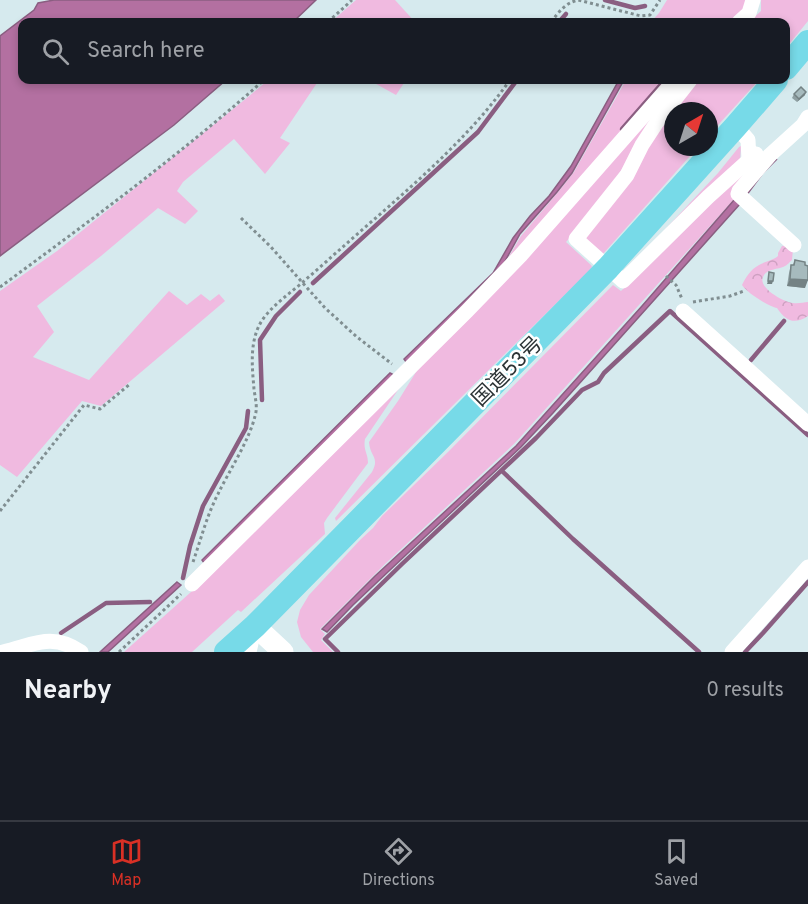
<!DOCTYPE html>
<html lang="en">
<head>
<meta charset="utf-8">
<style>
	body { margin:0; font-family:Overpass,"Noto Sans JP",sans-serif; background:#20242c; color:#f1f3f6 }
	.compass { position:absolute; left:664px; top:102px; width:54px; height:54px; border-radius:50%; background:#171b24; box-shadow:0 3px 9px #0003; rotate:39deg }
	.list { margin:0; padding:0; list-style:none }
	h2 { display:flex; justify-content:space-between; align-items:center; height:78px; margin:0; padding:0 24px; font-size:26px }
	h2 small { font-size:20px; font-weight:400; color:#9ea1a6 }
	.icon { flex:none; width:33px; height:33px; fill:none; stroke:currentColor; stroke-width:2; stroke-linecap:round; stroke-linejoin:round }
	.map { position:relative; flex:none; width:808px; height:652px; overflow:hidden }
	.search { position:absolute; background:#171b24; box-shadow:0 3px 9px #0003; left:18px; right:18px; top:18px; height:66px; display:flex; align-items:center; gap:15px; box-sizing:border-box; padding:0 21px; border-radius:12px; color:#9ea1a6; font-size:22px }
	.sheet { height:168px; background:#171b24 }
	nav { display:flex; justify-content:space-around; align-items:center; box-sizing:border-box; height:84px; border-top:2px solid #363941; background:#171b24; font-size:16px; color:#9ea1a6 }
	nav a { display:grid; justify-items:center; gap:3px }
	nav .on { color:#d93025 }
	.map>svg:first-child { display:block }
	.grass { fill:#f0bae0 }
	.forest { fill:url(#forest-crowns) }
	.water { fill:#b370a1; stroke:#8a5e81; stroke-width:1.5 }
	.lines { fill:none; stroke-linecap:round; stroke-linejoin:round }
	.stream { stroke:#8a5e81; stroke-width:4.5 }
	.path { stroke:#808e91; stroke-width:3; stroke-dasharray:3 3; stroke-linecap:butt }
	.minor { stroke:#fff; stroke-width:15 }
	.secondary { stroke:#fff; stroke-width:21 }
	.trunk { stroke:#77dae8; stroke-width:24 }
	.wall { fill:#8fa0a3 }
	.shaded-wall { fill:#748284 }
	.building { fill:#a6babd; stroke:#748284; stroke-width:1.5 }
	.labels { text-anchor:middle; stroke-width:5; stroke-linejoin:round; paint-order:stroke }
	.street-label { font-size:21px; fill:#2b3335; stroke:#fff }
</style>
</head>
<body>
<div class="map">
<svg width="808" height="652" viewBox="0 0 808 652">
	<defs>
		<pattern id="forest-crowns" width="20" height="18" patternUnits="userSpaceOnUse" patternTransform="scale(1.5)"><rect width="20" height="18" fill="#f0bae0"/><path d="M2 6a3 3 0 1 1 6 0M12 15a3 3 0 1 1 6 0" fill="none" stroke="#cea0c1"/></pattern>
	</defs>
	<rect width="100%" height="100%" fill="#d6eaee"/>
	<g class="grass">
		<path d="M 356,0 L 395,0 L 415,22 L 331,22 Z"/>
		<path d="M 667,0 L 749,0 L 743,14 L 731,22 L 651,22 L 659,13 Z"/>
		<path d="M 761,0 L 808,0 L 808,21 L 786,48 L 786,22 L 749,22 L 761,11 Z"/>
		<path d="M 268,80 L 319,80 L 280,138 L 290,143 L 265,174 L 234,139 L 183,182 L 177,191 L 198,211 L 185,224 L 158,208 L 101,256 L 37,306 L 54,332 L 33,357 L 89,380 L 169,291 L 187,305 L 201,294 L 210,301 L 219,294 L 225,301 L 101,406 L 82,401 L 17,477 L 0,465 L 0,291 L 57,251 L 248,97 Z"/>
		<path d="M 369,80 L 406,80 L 396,95 Z"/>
		<path d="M 626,80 L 671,80 L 501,270 L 521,236 L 559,191 L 574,172 Z"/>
		<path d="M 678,80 L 600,204 L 566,242 L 591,265 L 592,267 L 590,270 L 336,521 L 335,518 L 372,472 C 380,457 370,457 369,442 L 398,401 L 421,364 Z"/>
		<path d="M 693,80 L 759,80 L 709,135 L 709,111 L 673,111 L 673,147 L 698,147 L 602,255 L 586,240 L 587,230 Z"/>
		<path d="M 741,146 L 740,161 L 659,236 L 718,173 L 739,147 Z"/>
		<path d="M 744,169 L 736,197 L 515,443 L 385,564 L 320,629 L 325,634 L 321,640 L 333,652 L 313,652 L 301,637 L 297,622 L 300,610 L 309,595 L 360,540 L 373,528 L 382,516 L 448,452 L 613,285 L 621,291 Z"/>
		<path d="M 400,387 L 365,439 C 363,450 368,453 368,463 L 327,518 L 324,523 L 325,534 L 241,612 L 238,610 L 192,652 L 124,652 L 191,592 L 207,574 Z"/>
	</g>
	<path class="forest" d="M 789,245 L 793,249 L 792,260 C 791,261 786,266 785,266 C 778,270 767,268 763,277 C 758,288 784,302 793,303 C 798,304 804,302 808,302 L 808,316 C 794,325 786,321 777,308 C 769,307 746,292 742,285 C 746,277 750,270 759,265 C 766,261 772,261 778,256 L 778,253 L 782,246 Z"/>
	<g class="water">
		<path d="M 54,0 L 316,0 L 293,22 L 22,22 L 22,80 L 226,80 L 174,125 L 0,256 L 0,36 L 34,10 L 38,3 Z"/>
		<path d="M 619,80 L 624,80 L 572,173 L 557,192 L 520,234 L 504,263 L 407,363 L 404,359 L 493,273 L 513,238 L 530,216 L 549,196 L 571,166 Z"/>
		<path d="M 777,159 L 763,173 L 740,204 L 553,413 L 521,447 L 426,536 L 353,605 L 327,632 L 322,629 L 375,576 L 516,446 L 642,306 L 734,200 Z"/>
		<path d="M 390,373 L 396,376 L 205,564 L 202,560 Z"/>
		<path d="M 177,582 L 181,585 L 108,652 L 100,652 Z"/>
	</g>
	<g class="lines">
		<g class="stream">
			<path d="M 605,0 L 635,8 L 645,6"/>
			<path d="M 559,22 L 566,14"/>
			<path d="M 622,129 L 665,80"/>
			<path d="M 313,283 L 478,132 L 517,80"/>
			<path d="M 751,360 L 784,321"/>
			<path d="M 262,400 L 260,340 L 276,316 L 300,292"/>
			<path d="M 502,471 L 573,539 L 699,652"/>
			<path d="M 183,578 L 190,546 L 203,506 L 246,428 L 248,411"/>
			<path d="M 61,633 L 106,603 L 150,602"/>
			<path d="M 338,652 L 325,639 L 402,564 L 536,438 L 582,390 L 598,382 L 604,373 L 670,311 L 808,435"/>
			<path d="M 745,652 L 763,633 L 808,582"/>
		</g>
		<g class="path">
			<path d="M 328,22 L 352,0"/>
			<path d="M 551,22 C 559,12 565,3 578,0 L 641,16 L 650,15 L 660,0"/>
			<path d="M 241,218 L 271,247 L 325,308 L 357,337 L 392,364"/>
			<path d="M 666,276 L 676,285 L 682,299"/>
			<path d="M 0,287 C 90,221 181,154 264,80"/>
			<path d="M 693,302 L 730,296 L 744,291"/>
			<path d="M 0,511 L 84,405 L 100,409 L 130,384"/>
			<path d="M 193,562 C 201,539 207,515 218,494 C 229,471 249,441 255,416 C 258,407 255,398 254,389 C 252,366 249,339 263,319 C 274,304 289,294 303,282 C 311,275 319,268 327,261 C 390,204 461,149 510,80"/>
			<path d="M 119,652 L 181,594"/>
		</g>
		<g class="minor">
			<path d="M 739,22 L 749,13 L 753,0"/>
			<path d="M 690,80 L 657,122 L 642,145 L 627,175 L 576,239 L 623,281 L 708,197 L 749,160"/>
			<path d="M 736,126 L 748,140 L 749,160 L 756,154"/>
			<path d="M 794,245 L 738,194 L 739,191 L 770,155 L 803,125 L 808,117"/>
			<path d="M 683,311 L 808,424"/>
			<path d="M 192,584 L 467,311 L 521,255 L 675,80"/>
			<path d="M 3,652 C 34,645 51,632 81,652"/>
			<path d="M 249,652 L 255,626"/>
			<path d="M 732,652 L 808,567"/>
		</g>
		<path class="secondary" d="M 255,626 L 283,652"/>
		<g class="trunk">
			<path d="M 786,68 L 808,42"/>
			<path d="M 226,652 L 255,626 L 608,268 L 736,126 L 776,80"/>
		</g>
	</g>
	<g class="wall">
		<path d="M 794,94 L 805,95 L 797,102 L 792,98 Z"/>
		<path d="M 795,260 L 805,265 L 805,288 L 787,286 L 789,273 L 791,265 L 793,265 Z"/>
	</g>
	<g class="shaded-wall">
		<path d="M 806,92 L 805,95 L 797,102 L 799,99 Z"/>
		<path d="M 790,279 L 808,280 L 805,288 L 787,286 Z"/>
		<path d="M 768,281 L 773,281 L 772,284 L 767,284 Z"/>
	</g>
	<g class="building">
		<path d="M 801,87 L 806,92 L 799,99 L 794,94 Z"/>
		<path d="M 795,260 L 805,262 L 805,265 L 808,266 L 808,280 L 790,279 L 791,265 L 794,265 Z"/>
		<path d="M 769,272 L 774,273 L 773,281 L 768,281 Z"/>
	</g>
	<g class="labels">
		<g class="street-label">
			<text transform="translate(507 371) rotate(-45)" y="7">国道53号</text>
		</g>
	</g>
</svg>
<svg class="compass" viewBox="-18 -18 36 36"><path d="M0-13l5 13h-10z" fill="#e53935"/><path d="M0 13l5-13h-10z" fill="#9ea1a6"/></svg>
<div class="search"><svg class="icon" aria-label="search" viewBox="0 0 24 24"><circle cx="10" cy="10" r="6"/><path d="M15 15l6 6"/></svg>Search here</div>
</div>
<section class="sheet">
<h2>Nearby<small>0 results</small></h2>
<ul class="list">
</ul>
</section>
<nav>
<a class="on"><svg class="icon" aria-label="map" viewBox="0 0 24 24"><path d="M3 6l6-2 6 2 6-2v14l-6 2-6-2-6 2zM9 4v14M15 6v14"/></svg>Map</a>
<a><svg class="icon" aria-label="directions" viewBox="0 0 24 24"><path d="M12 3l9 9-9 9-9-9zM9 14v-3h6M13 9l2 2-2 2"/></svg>Directions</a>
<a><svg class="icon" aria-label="saved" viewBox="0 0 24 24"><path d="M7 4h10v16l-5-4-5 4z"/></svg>Saved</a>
</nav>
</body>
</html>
